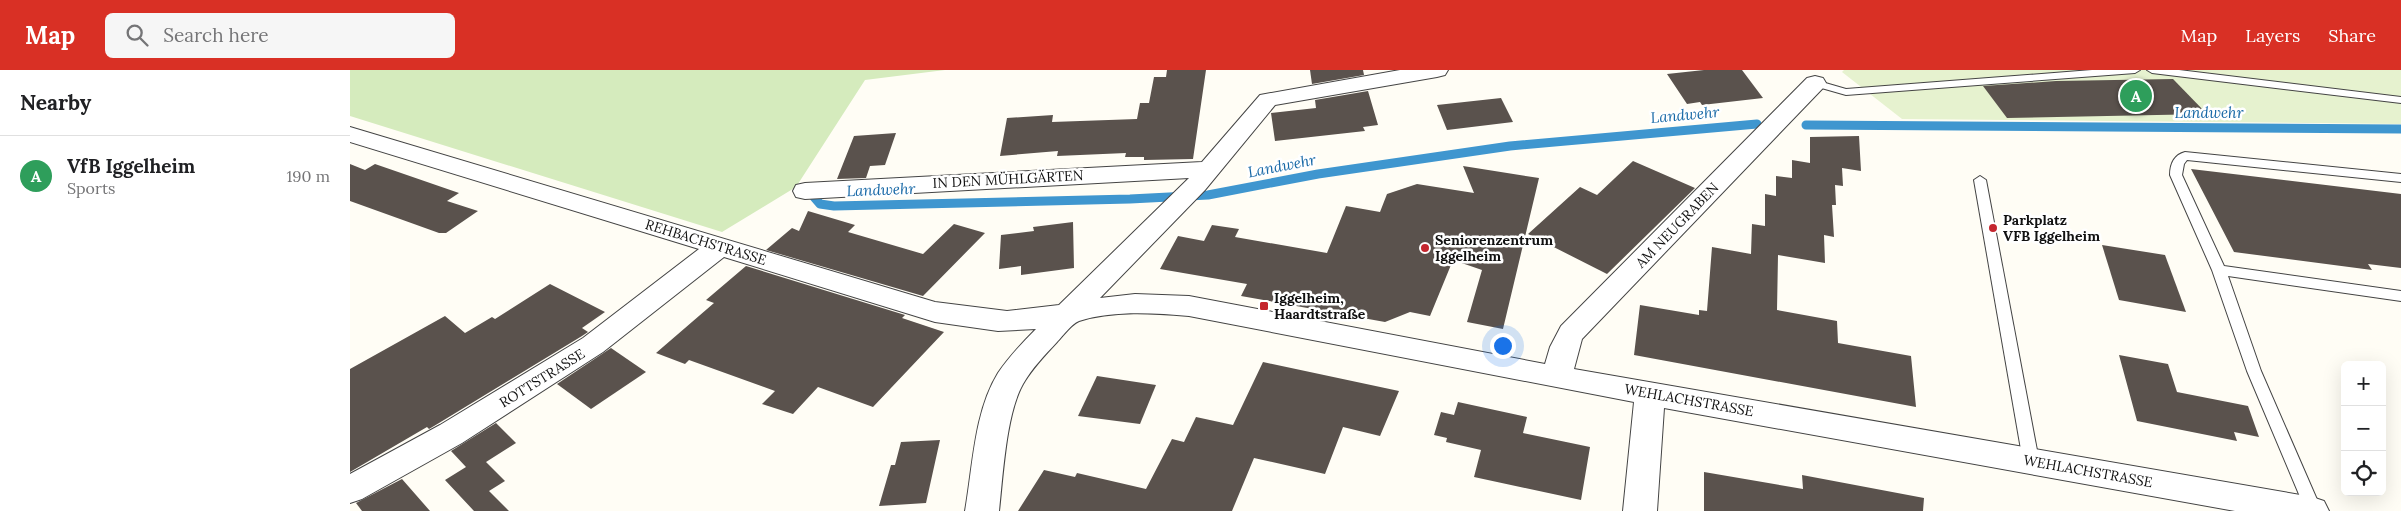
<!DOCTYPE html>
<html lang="en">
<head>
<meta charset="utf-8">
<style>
	body { margin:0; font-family:Lora,serif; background:#f6f6f6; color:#202124 }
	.controls { position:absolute; right:15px; bottom:15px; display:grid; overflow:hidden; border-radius:8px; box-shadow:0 5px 20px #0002 }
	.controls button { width:45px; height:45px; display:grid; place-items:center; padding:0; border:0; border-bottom:1px solid #e0e0e0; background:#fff; color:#202124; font:25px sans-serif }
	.you { position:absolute; left:1152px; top:275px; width:18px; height:18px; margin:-12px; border:4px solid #fff; border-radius:50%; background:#1a73e8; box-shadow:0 0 0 8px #1a73e833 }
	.badge { display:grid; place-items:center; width:32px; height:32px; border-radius:50%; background:#d93025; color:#fff; font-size:16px; font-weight:700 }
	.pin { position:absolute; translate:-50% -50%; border:2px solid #fff; box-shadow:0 1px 5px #0006 }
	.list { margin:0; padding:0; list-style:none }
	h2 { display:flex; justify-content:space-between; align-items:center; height:65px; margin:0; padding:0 20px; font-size:21px }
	h2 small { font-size:16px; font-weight:400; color:#757577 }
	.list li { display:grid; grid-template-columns:32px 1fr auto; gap:15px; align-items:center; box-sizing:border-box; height:80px; padding:0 20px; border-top:1px solid #e0e0e0 }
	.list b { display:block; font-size:19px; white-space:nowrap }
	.list p { margin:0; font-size:16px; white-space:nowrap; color:#757577 }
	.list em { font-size:16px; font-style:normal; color:#757577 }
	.icon { flex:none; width:28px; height:28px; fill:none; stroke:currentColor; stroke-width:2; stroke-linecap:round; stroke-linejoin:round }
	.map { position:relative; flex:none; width:2051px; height:441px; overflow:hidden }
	header { display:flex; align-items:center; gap:30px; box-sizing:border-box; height:70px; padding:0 25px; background:#d93025; color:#fff }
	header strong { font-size:24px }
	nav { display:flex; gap:28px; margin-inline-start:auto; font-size:18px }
	.search { width:350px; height:45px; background:#f6f6f6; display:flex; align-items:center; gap:12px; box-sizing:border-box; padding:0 18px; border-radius:8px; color:#757577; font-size:19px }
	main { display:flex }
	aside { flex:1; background:#fff }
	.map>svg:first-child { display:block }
	.green { fill:#d5ebbd }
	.pitch { fill:#e6f2cf }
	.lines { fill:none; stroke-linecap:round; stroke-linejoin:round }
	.stream { stroke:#3f96cf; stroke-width:9 }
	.building { fill:#5a524d }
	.lane-casing { stroke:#444; stroke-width:2 }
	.street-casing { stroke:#444; stroke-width:2 }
	.lane { fill:#fff; fill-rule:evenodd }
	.street { fill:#fff; fill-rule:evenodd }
	.poi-dot { fill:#c4262e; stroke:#fff; stroke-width:2 }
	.labels { text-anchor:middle; stroke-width:5; stroke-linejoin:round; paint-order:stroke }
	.street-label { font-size:14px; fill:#111; stroke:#fff }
	.poi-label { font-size:14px; font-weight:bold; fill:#111; stroke:#fff; text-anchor:start }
	.water-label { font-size:15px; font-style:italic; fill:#1768a6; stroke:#fff }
</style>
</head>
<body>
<header>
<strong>Map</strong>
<div class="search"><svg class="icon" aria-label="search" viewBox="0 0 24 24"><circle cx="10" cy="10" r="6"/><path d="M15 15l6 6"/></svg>Search here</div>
<nav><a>Map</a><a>Layers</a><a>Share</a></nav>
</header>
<main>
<aside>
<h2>Nearby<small></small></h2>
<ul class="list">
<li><span class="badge" style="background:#2e9e5b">A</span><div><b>VfB Iggelheim</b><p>Sports</p></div><em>190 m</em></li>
</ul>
</aside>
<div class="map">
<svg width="2051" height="441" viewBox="0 0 2051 441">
	<rect width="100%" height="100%" fill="#fffdf5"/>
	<path class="green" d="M 0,0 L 595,0 L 515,10 L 446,117 L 372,162 L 0,46 Z"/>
	<path class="pitch" d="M 1494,0 L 2051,0 L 2051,54 L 1552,49 L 1492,2 Z"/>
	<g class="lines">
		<g class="stream">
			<path d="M 1456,55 L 2051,59"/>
			<path d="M 464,127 L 470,134 L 484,136 L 780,129 L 858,125 L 968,104 L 1160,76 L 1407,54"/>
		</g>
	</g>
	<g class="building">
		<path d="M 817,0 L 856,0 L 843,89 L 794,90 L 794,87 L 775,87 L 776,83 L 707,86 L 708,81 L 650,86 L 657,48 L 703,45 L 702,52 L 787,49 L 790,33 L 799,33 L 804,7 L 816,7 Z"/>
		<path d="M 960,0 L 1013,0 L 1014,5 L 962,14 Z"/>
		<path d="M 1354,0 L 1392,0 L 1413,28 L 1352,35 L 1350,32 L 1337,34 L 1317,4 Z"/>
		<path d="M 1823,9 L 1857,44 L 1657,48 L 1633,16 L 1706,11 Z"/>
		<path d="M 1018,21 L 1028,55 L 1013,57 L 1015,61 L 925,71 L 921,43 L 966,38 L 965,30 Z"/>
		<path d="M 1151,28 L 1163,52 L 1097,60 L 1087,35 Z"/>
		<path d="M 546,63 L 535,95 L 520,96 L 516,108 L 487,109 L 504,66 Z"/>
		<path d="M 1509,66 L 1511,101 L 1492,98 L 1493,116 L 1485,115 L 1486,135 L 1482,135 L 1484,167 L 1474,165 L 1475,193 L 1428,185 L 1427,240 L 1487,251 L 1488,273 L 1561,286 L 1566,337 L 1284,285 L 1290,235 L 1349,245 L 1349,240 L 1357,241 L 1362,177 L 1401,184 L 1402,154 L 1415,156 L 1415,124 L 1426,126 L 1426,106 L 1442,108 L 1442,90 L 1460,93 L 1460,67 Z"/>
		<path d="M 1283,91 L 1345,118 L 1257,204 L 1178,164 L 1230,117 L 1247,125 Z"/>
		<path d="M 0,94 L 15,100 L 25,94 L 109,123 L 97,131 L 128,141 L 96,163 L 89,163 L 0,131 Z"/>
		<path d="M 1113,96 L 1189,108 L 1153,259 L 1117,252 L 1132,200 L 1103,190 L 1080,246 L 1060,242 L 1035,252 L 891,226 L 897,214 L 810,199 L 828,166 L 854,171 L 862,155 L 889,159 L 885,167 L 977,183 L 996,136 L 1030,142 L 1037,124 L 1067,114 L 1124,123 Z"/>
		<path d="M 1841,99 L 2051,124 L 2051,198 L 2018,194 L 2022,200 L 1884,182 Z"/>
		<path d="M 458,141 L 505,155 L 498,162 L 573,184 L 604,154 L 635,163 L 573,226 L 416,180 L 442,158 L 449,161 Z"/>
		<path d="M 723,152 L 724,198 L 671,205 L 671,196 L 649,199 L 651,165 L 684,161 L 683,157 Z"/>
		<path d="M 1752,175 L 1815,185 L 1836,242 L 1769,230 Z"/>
		<path d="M 396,196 L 555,245 L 552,248 L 594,262 L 523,337 L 468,317 L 443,344 L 412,334 L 425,321 L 339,290 L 335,294 L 306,283 L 364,233 L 356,230 Z"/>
		<path d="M 200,214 L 255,242 L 232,258 L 238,262 L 232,266 L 89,353 L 79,359 L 77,357 L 0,402 L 0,299 L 95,246 L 115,263 L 142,247 L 145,249 Z"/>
		<path d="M 261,278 L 296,302 L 241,339 L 207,314 Z"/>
		<path d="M 1769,285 L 1818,294 L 1827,322 L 1898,336 L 1909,367 L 1884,362 L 1887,371 L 1787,351 Z"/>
		<path d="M 913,292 L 1049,321 L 1030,366 L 993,357 L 975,404 L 904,388 L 882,441 L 668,441 L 694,400 L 725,407 L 727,403 L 796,419 L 822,369 L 834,372 L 846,347 L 883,355 Z"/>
		<path d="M 747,306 L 806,315 L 790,354 L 728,346 Z"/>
		<path d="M 1108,332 L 1177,347 L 1173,363 L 1240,377 L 1231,430 L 1124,407 L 1131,380 L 1096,372 L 1097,368 L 1084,365 L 1091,342 L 1104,345 Z"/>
		<path d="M 146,353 L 166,373 L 136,392 L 155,411 L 139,421 L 159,441 L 124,441 L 95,410 L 116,397 L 101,381 Z"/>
		<path d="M 590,370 L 576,433 L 529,436 L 541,395 L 545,395 L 551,372 Z"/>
		<path d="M 1354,402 L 1453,419 L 1452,405 L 1574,428 L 1573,441 L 1354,441 Z"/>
		<path d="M 52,409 L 80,441 L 12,441 L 6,433 Z"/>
	</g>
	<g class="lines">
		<g class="lane-casing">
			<g id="lane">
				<path d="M 1742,0 L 1790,0 L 1785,3 L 1496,25 L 1461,15 L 1459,13 L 1465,10 L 1496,19 Z"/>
				<path d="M 1797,0 L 1829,0 L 2051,27 L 2051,33 L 1802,3 Z"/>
				<path d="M 1835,82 L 2051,104 L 2051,112 L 1837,90 L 1834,94 L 1832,105 L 1874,196 L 2051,221 L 2051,231 L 1878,206 L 1911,301 L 1972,441 L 1956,441 L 1897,301 L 1862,200 L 1820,105 C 1820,94 1824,85 1835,82 Z"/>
				<path d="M 1630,106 L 1636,110 L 1689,391 L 1687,396 L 1681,397 L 1675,396 L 1673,391 L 1624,110 Z"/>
			</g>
		</g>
		<g class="street-casing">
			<path id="street" d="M 1050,0 L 1098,0 L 1095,5 L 1087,7 L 925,35 L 855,120 L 750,228 L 785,224 L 839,226 L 1195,294 L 1200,277 L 1211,256 L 1457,8 L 1465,6 L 1473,8 L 1476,13 L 1473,18 L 1232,269 L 1224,299 L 1962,427 L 1974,431 L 1979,441 L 1885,441 L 1314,338 L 1307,441 L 1273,441 L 1284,332 L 839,246 C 804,243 763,240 729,251 C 721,254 713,266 707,272 C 695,285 682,298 673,314 C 656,344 653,406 649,441 L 615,441 C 623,396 624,342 648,303 C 659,287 672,273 686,259 L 648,261 L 585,252 L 374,187 L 253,282 L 112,373 L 12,429 L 0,433 L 0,404 L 90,355 L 233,268 L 349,179 L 0,72 L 0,57 L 585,232 L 657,241 L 709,235 L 839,108 L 455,129 L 446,127 L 443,121 L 446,115 L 455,113 L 852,92 L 910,25 Z"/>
		</g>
		<use href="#lane" class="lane"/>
		<use href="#street" class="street"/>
	</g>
	<g class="poi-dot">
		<circle cx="1643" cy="158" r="5"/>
		<circle cx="1075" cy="178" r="5"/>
		<rect x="909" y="231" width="10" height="10" rx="2.5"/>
	</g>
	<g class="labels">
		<g class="street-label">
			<text transform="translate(658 109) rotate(-3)" y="5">IN DEN MÜHLGÄRTEN</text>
			<text transform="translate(1327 155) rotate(-46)" y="5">AM NEUGRABEN</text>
			<text transform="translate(356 172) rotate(17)" y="5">REHBACHSTRASSE</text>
			<text transform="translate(192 308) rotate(-32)" y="5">ROTTSTRASSE</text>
			<text transform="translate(1339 330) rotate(10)" y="5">WEHLACHSTRASSE</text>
			<text transform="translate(1738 401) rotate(10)" y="5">WEHLACHSTRASSE</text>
		</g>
		<g class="poi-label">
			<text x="1653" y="155">Parkplatz<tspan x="1653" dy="16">VFB Iggelheim</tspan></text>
			<text x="1085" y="175">Seniorenzentrum<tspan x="1085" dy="16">Iggelheim</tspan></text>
			<text x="924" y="233">Iggelheim,<tspan x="924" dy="16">Haardtstraße</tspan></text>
		</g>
		<g class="water-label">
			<text x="1859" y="48">Landwehr</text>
			<text transform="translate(1335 45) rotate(-5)" y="5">Landwehr</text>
			<text transform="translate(932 96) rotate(-11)" y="5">Landwehr</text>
			<text transform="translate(531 120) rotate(-2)" y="5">Landwehr</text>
		</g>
	</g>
</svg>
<div class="controls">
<button>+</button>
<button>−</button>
<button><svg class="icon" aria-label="locate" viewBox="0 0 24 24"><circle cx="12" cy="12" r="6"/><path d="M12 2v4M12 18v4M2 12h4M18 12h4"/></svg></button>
</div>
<div class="you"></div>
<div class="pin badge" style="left:1786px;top:26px;background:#2e9e5b">A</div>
</div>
</main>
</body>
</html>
